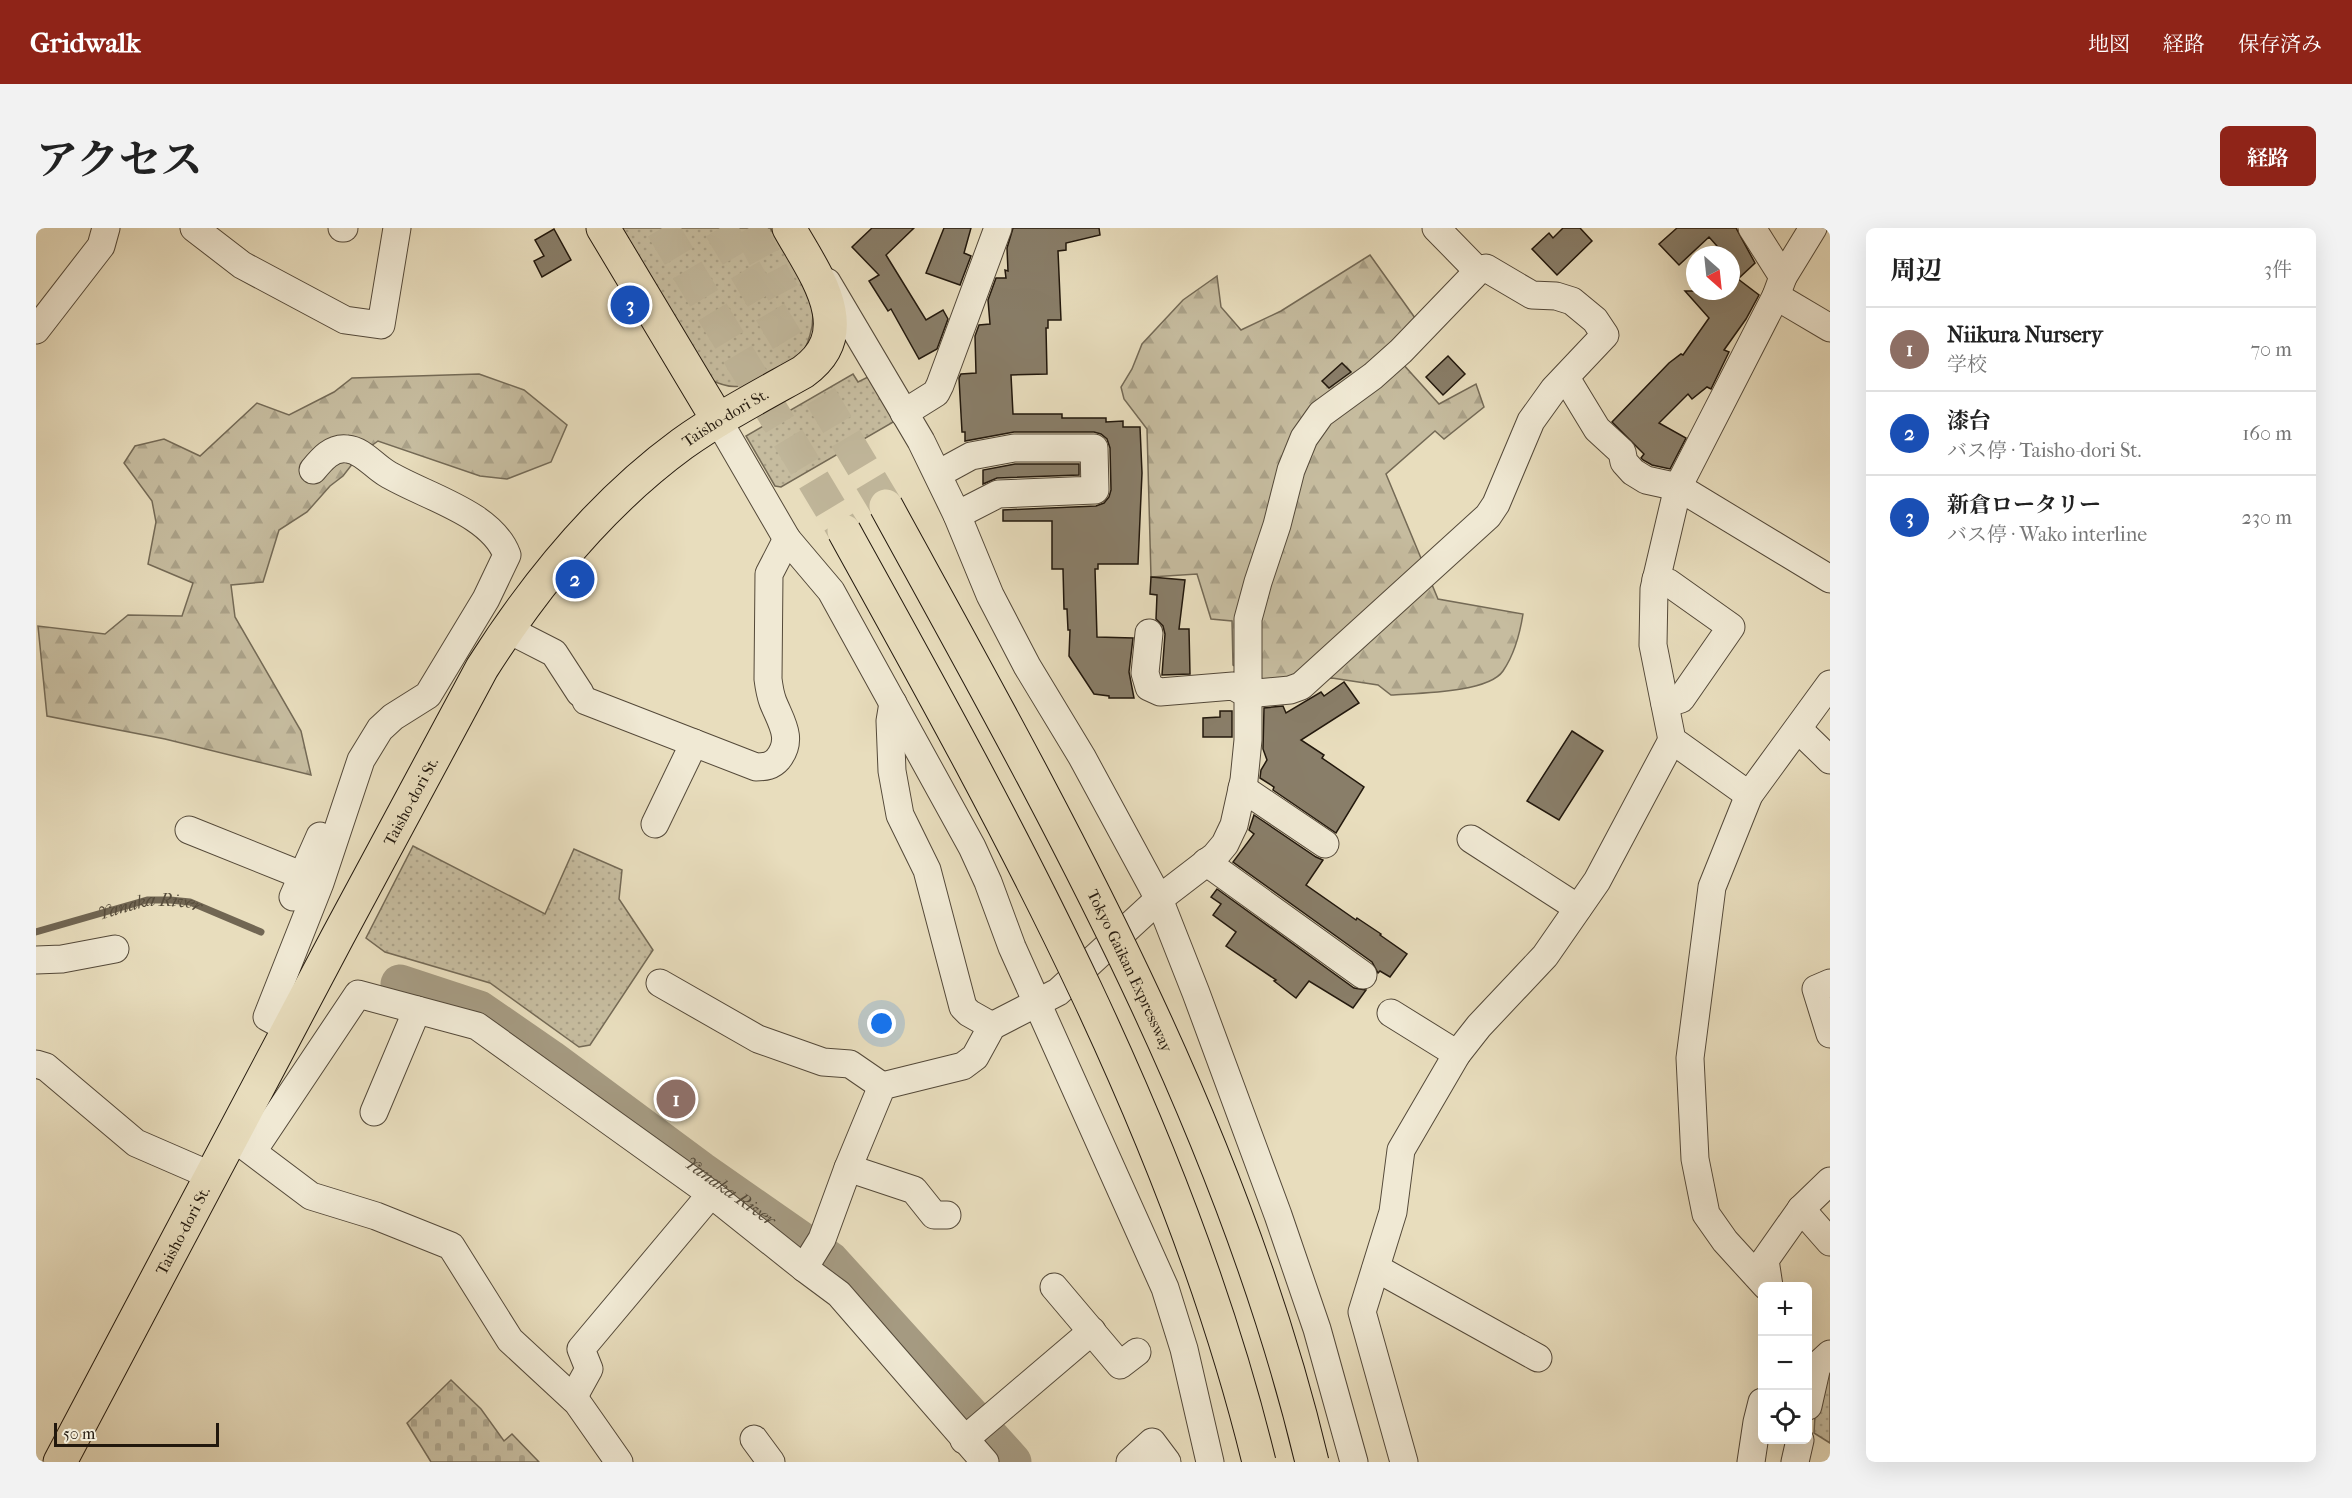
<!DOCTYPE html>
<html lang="ja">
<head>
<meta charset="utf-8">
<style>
	body { margin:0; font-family:"IM FELL French Canon","Noto Serif JP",serif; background:#f2f2f2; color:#222 }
	.controls { position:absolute; right:18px; bottom:18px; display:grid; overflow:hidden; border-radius:9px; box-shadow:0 6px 24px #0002 }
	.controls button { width:54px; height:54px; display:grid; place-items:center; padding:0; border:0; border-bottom:2px solid #e0e0e0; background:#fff; color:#222; font:30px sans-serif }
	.compass { position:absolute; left:1650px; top:18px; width:54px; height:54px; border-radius:50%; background:#fff; box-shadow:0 6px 24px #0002; rotate:153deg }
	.scale { position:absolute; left:18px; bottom:15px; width:165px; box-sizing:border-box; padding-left:6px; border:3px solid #22180d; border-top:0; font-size:16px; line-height:21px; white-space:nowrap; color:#22180d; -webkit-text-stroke:4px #f0e9d4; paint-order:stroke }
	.you { position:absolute; left:846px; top:796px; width:21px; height:21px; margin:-15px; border:4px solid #fff; border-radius:50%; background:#1a73e8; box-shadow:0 0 0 9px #1a73e833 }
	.badge { display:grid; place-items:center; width:39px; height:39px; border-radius:50%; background:#8f2418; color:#fff; font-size:20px; font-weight:700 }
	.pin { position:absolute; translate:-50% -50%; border:3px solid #fff; box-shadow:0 2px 6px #0006 }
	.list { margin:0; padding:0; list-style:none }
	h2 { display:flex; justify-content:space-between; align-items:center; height:78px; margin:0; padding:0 24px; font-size:26px }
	h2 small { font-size:20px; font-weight:400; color:#767676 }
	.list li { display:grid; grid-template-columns:39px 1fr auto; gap:18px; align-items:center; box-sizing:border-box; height:84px; padding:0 24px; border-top:2px solid #e0e0e0 }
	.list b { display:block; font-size:22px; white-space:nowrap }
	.list p { margin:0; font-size:20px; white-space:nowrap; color:#767676 }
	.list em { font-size:20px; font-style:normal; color:#767676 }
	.icon { flex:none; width:33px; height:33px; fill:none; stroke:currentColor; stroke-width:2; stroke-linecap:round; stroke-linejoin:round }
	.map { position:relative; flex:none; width:1794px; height:1234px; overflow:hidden; border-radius:9px }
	header { display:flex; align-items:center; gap:36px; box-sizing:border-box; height:84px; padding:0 30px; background:#8f2418; color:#fff }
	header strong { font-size:28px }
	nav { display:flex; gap:33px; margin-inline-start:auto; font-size:21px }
	.intro { display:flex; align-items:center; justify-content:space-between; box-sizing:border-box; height:144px; padding:0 36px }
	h1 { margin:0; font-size:42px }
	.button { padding:15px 27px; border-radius:9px; background:#8f2418; color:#fff; font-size:21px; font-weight:700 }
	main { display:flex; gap:36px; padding:0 36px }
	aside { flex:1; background:#fff; border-radius:9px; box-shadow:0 6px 24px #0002 }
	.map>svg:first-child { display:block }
	.green { fill:url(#green-dots); stroke:#746a56; stroke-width:1.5 }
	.forest { fill:url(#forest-firs); stroke:#746a56; stroke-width:1.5 }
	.cemetery { fill:url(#cemetery-stones); stroke:#746a56; stroke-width:1.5 }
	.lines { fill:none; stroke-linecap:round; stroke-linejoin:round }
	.stream { stroke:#716653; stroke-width:7 }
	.river { stroke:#a59a81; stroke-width:39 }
	.building { fill:#897e69; stroke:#22180d; stroke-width:1.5 }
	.highway-tunnel { stroke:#c0b69a; stroke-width:33; stroke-dasharray:33 16; stroke-linecap:butt }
	.minor-casing { stroke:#544939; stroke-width:29 }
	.major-casing { stroke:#22180d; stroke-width:35 }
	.minor { stroke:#f0e9d4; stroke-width:27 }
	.major { stroke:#e8ddbd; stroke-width:33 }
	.highway-bridge-casing { stroke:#22180d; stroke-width:35; stroke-linecap:butt }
	.highway-bridge { stroke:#e8ddbd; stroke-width:33 }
	.labels { text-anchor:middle; stroke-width:4.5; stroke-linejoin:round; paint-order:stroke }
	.street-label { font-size:16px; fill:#22180d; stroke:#f0e9d4 }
	.water-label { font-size:18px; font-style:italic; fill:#564c3b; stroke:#f0e9d4 }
</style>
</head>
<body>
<header>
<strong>Gridwalk</strong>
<nav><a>地図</a><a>経路</a><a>保存済み</a></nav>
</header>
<div class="intro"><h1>アクセス</h1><a class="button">経路</a></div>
<main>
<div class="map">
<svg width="1794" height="1234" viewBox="0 0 1794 1234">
	<defs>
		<pattern id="green-dots" width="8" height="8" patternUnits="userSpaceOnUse" patternTransform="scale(1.5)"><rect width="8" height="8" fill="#c6bc9f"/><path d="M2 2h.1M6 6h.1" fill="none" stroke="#aaa188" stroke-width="1.8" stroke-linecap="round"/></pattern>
		<pattern id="forest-firs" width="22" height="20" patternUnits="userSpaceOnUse" patternTransform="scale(1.5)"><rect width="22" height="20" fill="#c6bc9f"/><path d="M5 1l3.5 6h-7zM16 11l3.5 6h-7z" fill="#aaa188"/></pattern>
		<pattern id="cemetery-stones" width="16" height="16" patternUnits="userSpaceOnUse" patternTransform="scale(1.5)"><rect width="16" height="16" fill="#c6bc9f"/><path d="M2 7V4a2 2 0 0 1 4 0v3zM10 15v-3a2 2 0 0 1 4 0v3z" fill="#aaa188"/></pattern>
	</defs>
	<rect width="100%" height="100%" fill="#e8ddbd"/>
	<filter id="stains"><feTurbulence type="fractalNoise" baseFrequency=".00333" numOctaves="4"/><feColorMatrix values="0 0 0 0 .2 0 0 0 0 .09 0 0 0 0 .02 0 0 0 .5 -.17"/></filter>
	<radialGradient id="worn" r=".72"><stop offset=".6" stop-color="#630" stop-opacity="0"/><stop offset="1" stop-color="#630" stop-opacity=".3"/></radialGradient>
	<g class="green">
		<path d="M 586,0 L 734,0 C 753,31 787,68 774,107 C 772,114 769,123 764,128 C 756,136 741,141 732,146 C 707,159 699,164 673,151 Z"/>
		<path d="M 817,146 L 822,154 L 834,148 L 859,193 L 745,259 L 739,258 L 710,208 Z"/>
		<path d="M 377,618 L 509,686 L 538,621 L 586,642 L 583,671 L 617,722 L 554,817 L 543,819 L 454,755 L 349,724 L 330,710 Z"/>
		<path d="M 1794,1138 L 1794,1215 L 1778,1205 L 1781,1151 Z"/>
	</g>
	<g class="forest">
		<path d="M 1334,27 L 1394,111 L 1366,135 L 1403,176 L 1440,156 L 1448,179 L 1408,211 L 1399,203 L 1350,246 L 1402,371 L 1487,386 C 1484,405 1478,427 1467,443 C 1452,465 1381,465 1355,467 L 1342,457 L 1296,450 L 1226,455 L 1197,437 L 1196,393 L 1175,391 L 1161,346 L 1115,349 L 1111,201 L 1088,171 L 1085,159 L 1096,141 L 1106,116 L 1147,72 L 1181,48 L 1185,79 L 1205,102 L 1245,83 Z"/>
		<path d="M 443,146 L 488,162 L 531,197 L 515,234 L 471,251 L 444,248 L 342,213 L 324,226 L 307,248 L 294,258 L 271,284 L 243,302 L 227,354 L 195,357 L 199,389 L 265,503 L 275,547 L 129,511 L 11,488 L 2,398 L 69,406 L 92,387 L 146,388 L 157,355 L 112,336 L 120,294 L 116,273 L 88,235 L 99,218 L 128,211 L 164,228 L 221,175 L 253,187 L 298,164 L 316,150 Z"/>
	</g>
	<path class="cemetery" d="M 415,1152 L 445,1181 L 468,1213 L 476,1206 L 503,1234 L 395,1234 L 371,1195 Z"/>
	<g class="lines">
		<path class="stream" id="s1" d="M 0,704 L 111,672 L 134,672 L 154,674 L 225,704"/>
		<path class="river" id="s2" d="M 364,756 L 443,782 L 514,831 L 665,943 L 794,1033 L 976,1234"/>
	</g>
	<g class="building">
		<path d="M 836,0 L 878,0 L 850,27 L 890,92 L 907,82 L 912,91 L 901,121 L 883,131 L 855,81 L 852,83 L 833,53 L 843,47 L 816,19 Z"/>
		<path d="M 908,0 L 935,0 L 928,25 L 935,28 L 924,57 L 890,45 Z"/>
		<path d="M 977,0 L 1063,0 L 1064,7 L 1030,15 L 1030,22 L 1022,23 L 1025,92 L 1012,92 L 1012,100 L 1010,100 L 1011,146 L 975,147 L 977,186 L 1026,186 L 1026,190 L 1070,190 L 1070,194 L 1087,193 L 1087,199 L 1104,199 L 1106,245 L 1102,336 L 1062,336 L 1062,341 L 1059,341 L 1061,409 L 1097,410 L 1093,444 L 1098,470 L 1073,470 L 1073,468 L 1058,466 L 1033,428 L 1034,402 L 1032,402 L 1031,381 L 1028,381 L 1027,341 L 1016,341 L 1016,293 L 967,293 L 967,282 L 1060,278 L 1068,275 L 1073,269 L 1075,262 L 1074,220 L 1071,211 L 1065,206 L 1058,204 L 978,204 L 929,213 L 929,204 L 926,204 L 923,150 L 925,146 L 940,145 L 939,108 L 943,97 L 954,96 L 952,72 L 960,50 L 970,50 L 969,42 L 972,43 L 971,20 Z"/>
		<path d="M 1527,0 L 1544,0 L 1556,13 L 1521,47 L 1496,21 L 1513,5 L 1517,10 Z"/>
		<path d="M 1641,0 L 1700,0 L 1719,35 L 1702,51 L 1723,67 L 1710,91 L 1688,122 L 1693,124 L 1675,161 L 1671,159 L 1656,171 L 1652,166 L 1623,195 L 1650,210 L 1634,241 L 1616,237 L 1607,232 L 1605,230 L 1608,226 L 1576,194 L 1633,135 L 1645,126 L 1647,127 L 1673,90 L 1649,63 L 1695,63 L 1695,27 L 1689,27 L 1673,9 L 1643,37 L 1623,16 Z"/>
		<path d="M 518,1 L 535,32 L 506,49 L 498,33 L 508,28 L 499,12 Z"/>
		<path d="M 1412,128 L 1429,146 L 1407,167 L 1390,149 Z"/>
		<path d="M 1306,135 L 1315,144 L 1293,160 L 1286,153 Z"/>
		<path d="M 979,236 L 1043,236 L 1043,247 L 961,250 L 947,256 L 947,242 Z"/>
		<path d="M 1115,349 L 1149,352 L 1143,401 L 1153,401 L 1154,446 L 1126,447 L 1129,406 L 1127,398 L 1120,391 L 1121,367 L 1114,366 Z"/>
		<path d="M 1308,454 L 1323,475 L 1265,512 L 1288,527 L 1286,530 L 1328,559 L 1300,605 L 1237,562 L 1238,559 L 1224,550 L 1225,542 L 1231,532 L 1227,521 L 1228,480 L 1247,478 L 1250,485 L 1285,464 L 1288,468 Z"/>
		<path d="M 1184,483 L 1196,483 L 1196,509 L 1167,509 L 1167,490 L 1184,489 Z"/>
		<path d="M 1536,503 L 1567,523 L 1523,592 L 1491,573 Z"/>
		<path d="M 1218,587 L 1280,629 L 1287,632 L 1270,657 L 1320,692 L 1321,690 L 1345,706 L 1344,707 L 1371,726 L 1354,749 L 1344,743 L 1342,745 L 1336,734 L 1197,634 L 1218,606 L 1213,602 Z"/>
		<path d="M 1181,661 L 1318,760 L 1330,762 L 1317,780 L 1273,753 L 1260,770 L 1238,753 L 1240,752 L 1190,718 L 1200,704 L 1177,687 L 1185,676 L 1175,669 Z"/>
	</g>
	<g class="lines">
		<g class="highway-tunnel">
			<path d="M 626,0 L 808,303"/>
			<path d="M 684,0 L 850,278"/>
			<path d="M 713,0 L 747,65"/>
		</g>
		<g class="minor-casing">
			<g id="minor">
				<path d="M 158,0 L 206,37 L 309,92 L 345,97 L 361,0"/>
				<path d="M 306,0 L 308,0"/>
				<path d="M 1400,0 L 1442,43"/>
				<path d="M 1716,0 L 1747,49"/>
				<path d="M 791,54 L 885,213 L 921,287 L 954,367 L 991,438 L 1046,529 L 1123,671 L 1160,765 L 1242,987 L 1281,1101 L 1318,1234"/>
				<path d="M 1740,68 L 1794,100"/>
				<path d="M 0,102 L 65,18 L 70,0"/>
				<path d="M 1530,150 L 1561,201 L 1586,224 L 1588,234 L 1597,244 L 1610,252 L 1642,259 L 1794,351"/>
				<path d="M 868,185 L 900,165 L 904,157 L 962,0"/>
				<path d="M 682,192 L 751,311 L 795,363 L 936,619 L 952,654 L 976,719 L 1129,1060 L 1148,1121 L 1174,1234"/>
				<path d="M 902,246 L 935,228 L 978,220 L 1058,220 L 1059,262 L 962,266 L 921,287"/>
				<path d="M 1620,351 L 1633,355 L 1695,399 L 1645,471 L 1629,476"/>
				<path d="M 471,401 L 518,425 L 544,465"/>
				<path d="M 550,473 L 720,539 C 729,539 736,538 742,531 C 758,511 745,494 737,474 C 734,466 733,459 732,451 L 733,346 L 751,311"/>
				<path d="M 857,475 L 854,493 L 856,543 L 864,587 L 891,642 L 927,779 L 933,785 L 956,798"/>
				<path d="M 1762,501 L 1794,532"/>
				<path d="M 1206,560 L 1289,616"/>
				<path d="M 1713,567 L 1636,512 L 1617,417 L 1618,361 L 1642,259 L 1740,68 L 1747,49 L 1777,0"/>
				<path d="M 619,596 L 658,515"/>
				<path d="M 153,602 L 265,647"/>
				<path d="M 1435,611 L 1542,680"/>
				<path d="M 1170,634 L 1327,747"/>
				<path d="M 257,669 L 284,608"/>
				<path d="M 0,732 L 26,731 L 79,721"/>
				<path d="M 624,755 L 722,811 L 787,834 L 814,836 L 846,858"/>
				<path d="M 1794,755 L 1780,761 L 1794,806"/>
				<path d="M 1355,785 L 1421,826"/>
				<path d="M 253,801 L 231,789 L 284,655 L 325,532 L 344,501 L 357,489 L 392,467 L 450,371 L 471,327 C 455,284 387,268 350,245 C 338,238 326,222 311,221 C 296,219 286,231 277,242"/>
				<path d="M 0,836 L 10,839 L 100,915 L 176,948"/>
				<path d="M 338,884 L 381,782"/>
				<path d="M 202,913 L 275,968 L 340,988 L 415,1018 L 474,1112 L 541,1174 L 583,1234"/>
				<path d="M 217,923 L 322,766 L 441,798 L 675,966 L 768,1040 L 803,1066 L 949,1234"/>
				<path d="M 812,940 L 878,962 L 898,987 L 911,987"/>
				<path d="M 1765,981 L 1794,1014"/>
				<path d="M 768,1040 L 786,1011 L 812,940 L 846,858 L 927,838 L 939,829 L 956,798 L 1022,764 L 1123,671 L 1179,628 L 1189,616 L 1198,597 L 1208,552 L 1212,512 L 1212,391 L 1222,354 L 1241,297 L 1255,242 L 1268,210 L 1285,186 L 1337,148 L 1365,123 L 1442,43 L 1450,40 L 1496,67 L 1520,68 L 1536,73 L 1559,92 L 1569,107 L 1518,161 L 1495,193 L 1460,276 L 1452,288 L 1265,458 L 1254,462 L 1211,466 L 1197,458 L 1124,464 L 1113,459 L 1109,445 L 1113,405"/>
				<path d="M 1340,1040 L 1502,1130"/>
				<path d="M 1730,1058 L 1689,1013 L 1670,986 L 1659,931 L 1654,830 L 1676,659 L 1713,567 L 1794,456"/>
				<path d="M 1733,1058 L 1729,1032 L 1765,981 L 1794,953"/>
				<path d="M 1018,1059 L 1084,1137 L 1101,1124"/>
				<path d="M 537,1170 L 553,1141 L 545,1121 L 675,966"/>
				<path d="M 1772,1178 L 1781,1138 L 1794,1126"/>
				<path d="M 718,1211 L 735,1234"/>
				<path d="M 928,1212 L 1056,1103"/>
				<path d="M 1094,1234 L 1116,1214 L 1131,1234"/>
				<path d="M 1368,1234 L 1326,1084 L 1357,984 L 1365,922 L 1421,826 L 1443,798 L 1509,728 L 1561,653 L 1636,512"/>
				<path d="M 1715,1234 L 1721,1194 L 1726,1174"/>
				<path d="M 1759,1234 L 1764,1212"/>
			</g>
		</g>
		<g class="major-casing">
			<g id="major">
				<path d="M 567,0 L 682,192"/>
				<path id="s3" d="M 24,1234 L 302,708 L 446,440 C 500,355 564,276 646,216 C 684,189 726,167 767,144 C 824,103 778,45 753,0"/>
			</g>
		</g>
		<use href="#minor" class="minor"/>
		<use href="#major" class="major"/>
		<g class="highway-bridge-casing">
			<g id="highway-bridge">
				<path id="s4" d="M 850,278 C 1017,583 1195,893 1276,1234"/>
				<path d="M 808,303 C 971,597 1143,905 1223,1234"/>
			</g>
		</g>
		<use href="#highway-bridge" class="highway-bridge"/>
	</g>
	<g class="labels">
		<g class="street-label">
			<text dy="6" stroke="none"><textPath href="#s3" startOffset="1252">Taisho-dori St.</textPath></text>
			<text dy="6" stroke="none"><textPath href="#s3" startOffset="748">Taisho-dori St.</textPath></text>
			<text dy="6" stroke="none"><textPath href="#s4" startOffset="525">Tokyo Gaikan Expressway</textPath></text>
			<text dy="6" stroke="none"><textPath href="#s3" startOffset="262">Taisho-dori St.</textPath></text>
		</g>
		<g class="water-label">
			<text dy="6" stroke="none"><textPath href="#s1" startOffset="118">Yanaka River</textPath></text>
			<text dy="6" stroke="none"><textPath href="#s2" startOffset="393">Yanaka River</textPath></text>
		</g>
	</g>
	<rect width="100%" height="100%" filter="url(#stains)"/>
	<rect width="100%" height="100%" fill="url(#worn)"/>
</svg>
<div class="controls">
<button>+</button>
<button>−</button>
<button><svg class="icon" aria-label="locate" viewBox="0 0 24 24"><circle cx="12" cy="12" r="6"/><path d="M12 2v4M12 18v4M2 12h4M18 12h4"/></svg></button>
</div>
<svg class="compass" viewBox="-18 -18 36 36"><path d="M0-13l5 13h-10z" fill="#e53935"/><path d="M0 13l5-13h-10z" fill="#767676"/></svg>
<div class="scale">50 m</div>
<div class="you"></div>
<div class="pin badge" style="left:640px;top:871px;background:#8d6e63">1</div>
<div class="pin badge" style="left:539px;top:351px;background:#1a4fb4">2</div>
<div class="pin badge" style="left:594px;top:77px;background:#1a4fb4">3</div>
</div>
<aside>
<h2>周辺<small>3件</small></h2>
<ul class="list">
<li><span class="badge" style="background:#8d6e63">1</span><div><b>Niikura Nursery</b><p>学校</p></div><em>70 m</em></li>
<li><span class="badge" style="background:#1a4fb4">2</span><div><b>漆台</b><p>バス停 · Taisho-dori St.</p></div><em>160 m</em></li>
<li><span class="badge" style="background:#1a4fb4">3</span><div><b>新倉ロータリー</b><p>バス停 · Wako interline</p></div><em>230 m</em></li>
</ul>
</aside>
</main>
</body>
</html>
